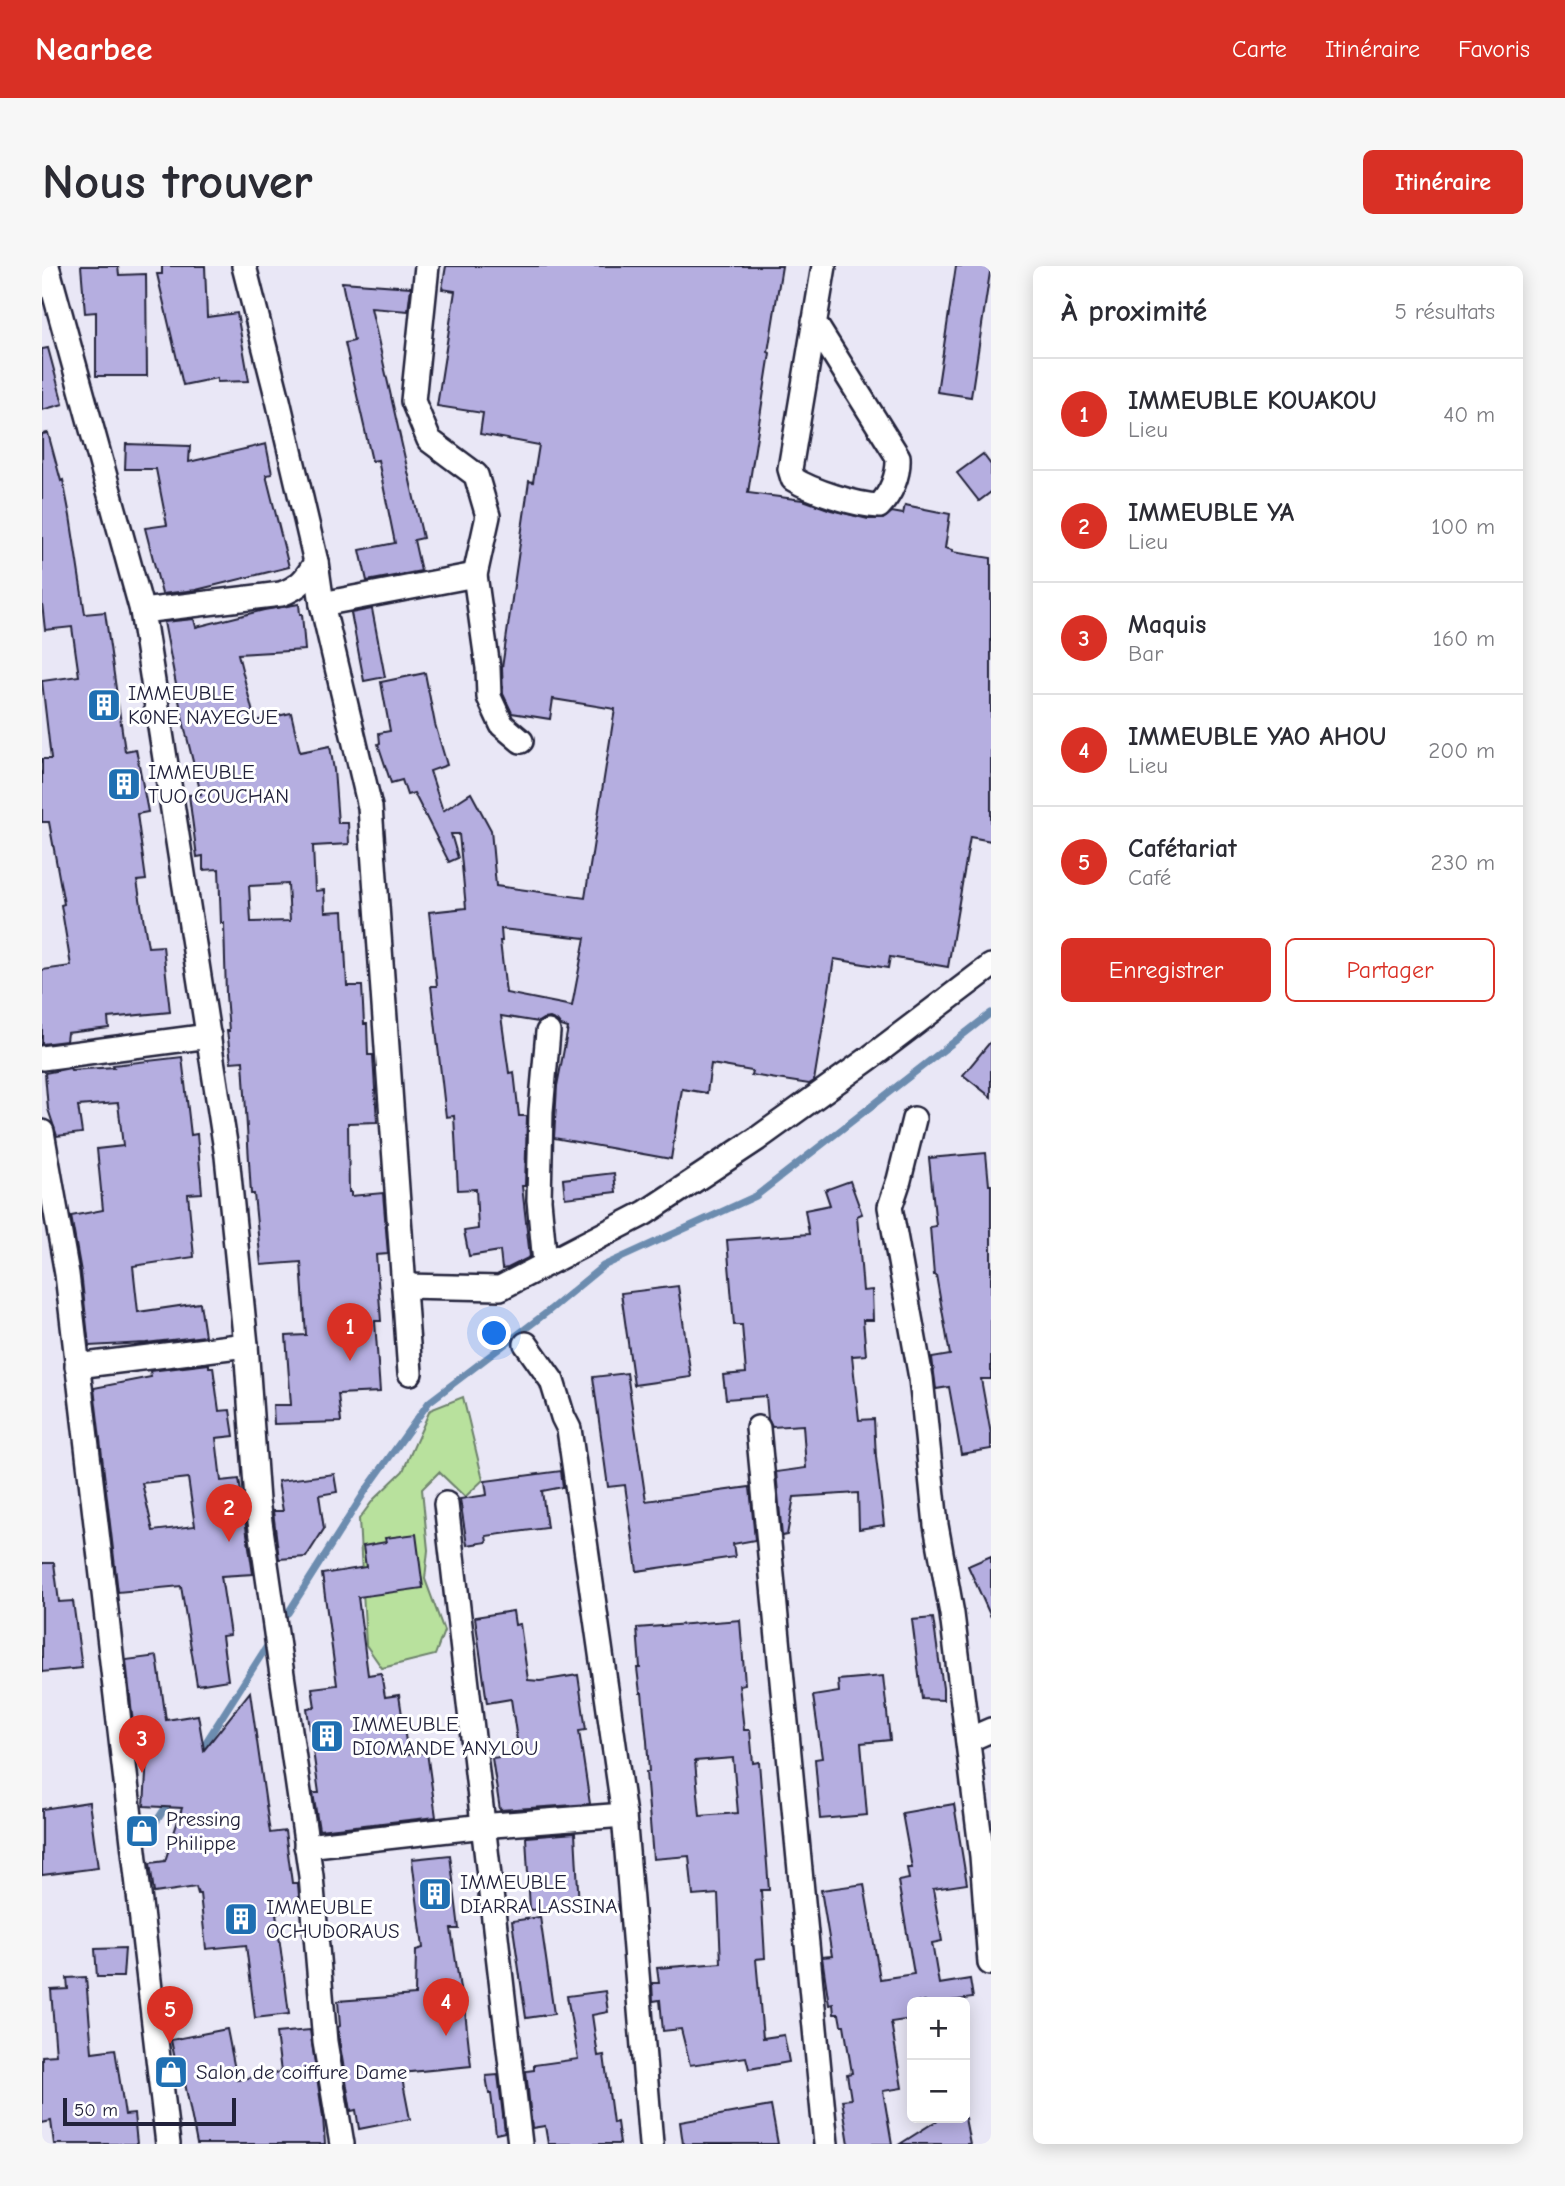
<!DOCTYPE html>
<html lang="fr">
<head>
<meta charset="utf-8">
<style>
	body { margin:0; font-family:"Comic Neue",sans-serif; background:#f7f7f7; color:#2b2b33 }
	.controls { position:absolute; right:21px; bottom:21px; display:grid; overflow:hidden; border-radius:10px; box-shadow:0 4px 18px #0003 }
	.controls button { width:63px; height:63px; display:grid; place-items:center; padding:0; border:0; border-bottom:2px solid #e1e1e2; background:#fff; color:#2b2b33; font:35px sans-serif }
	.scale { position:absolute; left:21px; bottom:18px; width:173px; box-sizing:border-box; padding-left:7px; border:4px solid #22223b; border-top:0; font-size:19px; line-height:24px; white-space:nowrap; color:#22223b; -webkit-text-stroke:5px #fff; paint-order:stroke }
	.you { position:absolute; left:453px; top:1068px; width:24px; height:24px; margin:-18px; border:5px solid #fff; border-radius:50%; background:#1a73e8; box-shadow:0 0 0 10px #1a73e833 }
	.badge { display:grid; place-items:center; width:46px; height:46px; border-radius:50%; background:#d93025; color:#fff; font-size:23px; font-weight:700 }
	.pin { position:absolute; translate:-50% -58px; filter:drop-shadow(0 2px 4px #0008) }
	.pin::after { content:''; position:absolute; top:37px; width:24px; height:21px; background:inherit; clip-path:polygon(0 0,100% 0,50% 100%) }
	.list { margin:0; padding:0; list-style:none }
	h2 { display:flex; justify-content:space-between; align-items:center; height:91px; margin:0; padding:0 28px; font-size:30px }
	h2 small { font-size:23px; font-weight:400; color:#7c7c81 }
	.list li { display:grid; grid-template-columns:46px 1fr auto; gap:21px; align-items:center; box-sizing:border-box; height:112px; padding:0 28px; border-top:2px solid #e1e1e2 }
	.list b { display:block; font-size:26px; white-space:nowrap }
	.list p { margin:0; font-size:23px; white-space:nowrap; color:#7c7c81 }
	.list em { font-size:23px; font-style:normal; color:#7c7c81 }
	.actions { display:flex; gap:14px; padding:21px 28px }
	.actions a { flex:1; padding:16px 0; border:2px solid #d93025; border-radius:10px; text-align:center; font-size:24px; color:#d93025 }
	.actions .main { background:#d93025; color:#fff }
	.map { position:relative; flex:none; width:949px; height:1878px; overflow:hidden; border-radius:10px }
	header { display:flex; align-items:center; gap:42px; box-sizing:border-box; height:98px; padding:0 35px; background:#d93025; color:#fff }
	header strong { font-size:33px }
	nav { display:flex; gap:38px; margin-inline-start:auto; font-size:24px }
	.intro { display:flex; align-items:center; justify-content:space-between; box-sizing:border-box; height:168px; padding:0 42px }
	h1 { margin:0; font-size:49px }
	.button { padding:18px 32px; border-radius:10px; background:#d93025; color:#fff; font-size:24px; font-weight:700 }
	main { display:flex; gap:42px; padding:0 42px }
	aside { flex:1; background:#fff; border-radius:10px; box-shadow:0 4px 18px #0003 }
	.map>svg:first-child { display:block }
	.green { fill:#b8e19d; stroke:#6d826c; stroke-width:2 }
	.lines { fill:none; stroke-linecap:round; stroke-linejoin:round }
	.stream { stroke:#6c8caf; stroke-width:7 }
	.building { fill:#b5aee0; stroke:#22223b; stroke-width:2; fill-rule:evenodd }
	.street-casing { stroke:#22223b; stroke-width:28 }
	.street { stroke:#fff; stroke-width:23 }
	.labels { text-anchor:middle; stroke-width:6; stroke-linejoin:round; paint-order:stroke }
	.poi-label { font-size:21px; fill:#22223b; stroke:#fff; text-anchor:start }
</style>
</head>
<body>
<header>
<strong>Nearbee</strong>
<nav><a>Carte</a><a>Itinéraire</a><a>Favoris</a></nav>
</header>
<div class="intro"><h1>Nous trouver</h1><a class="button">Itinéraire</a></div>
<main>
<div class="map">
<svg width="949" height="1878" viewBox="0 0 949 1878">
	<rect width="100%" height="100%" fill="#e9e7f6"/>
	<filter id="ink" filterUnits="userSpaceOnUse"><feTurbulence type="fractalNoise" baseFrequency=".0143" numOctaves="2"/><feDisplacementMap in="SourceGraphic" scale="14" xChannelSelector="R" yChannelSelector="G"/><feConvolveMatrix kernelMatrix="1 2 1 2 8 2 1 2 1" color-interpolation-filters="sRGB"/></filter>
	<g filter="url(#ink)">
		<path class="green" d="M 421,1131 L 441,1214 L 423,1231 L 397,1206 L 380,1223 L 386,1284 L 383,1313 L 402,1365 L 393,1389 L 340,1402 L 324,1379 L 317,1253 L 332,1233 L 361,1205 L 388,1144 Z"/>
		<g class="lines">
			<g class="stream">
				<path d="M 246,1347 L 324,1224 L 387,1136 L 504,1047 L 561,1000 L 714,930 L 949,747"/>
				<path d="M 157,1487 L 227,1377"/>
				<path d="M 110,1562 L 127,1536"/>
			</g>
		</g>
		<g class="building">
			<path d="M 39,0 L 76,0 L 77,9 L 104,8 L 105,110 L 54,110 L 54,46 L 43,47 Z"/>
			<path d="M 120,0 L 163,0 L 165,51 L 195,47 L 207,115 L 175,116 L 175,112 L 141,119 L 115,8 L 120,8 Z"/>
			<path d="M 404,0 L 740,0 L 726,86 L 728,87 L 706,227 L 761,234 L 789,244 L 826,253 L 841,253 L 850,246 L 861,248 L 863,239 L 908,248 L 903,282 L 910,284 L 910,286 L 949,292 L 949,575 L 928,571 L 906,701 L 848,691 L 846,702 L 792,693 L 772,815 L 767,818 L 709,809 L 710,805 L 669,798 L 665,827 L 640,823 L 629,893 L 512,872 L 515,820 L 526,762 L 519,760 L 515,755 L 508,752 L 501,753 L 496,756 L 459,750 L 467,807 L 472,806 L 477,850 L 485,850 L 483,920 L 480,920 L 488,991 L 466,1002 L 460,1003 L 458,985 L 427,990 L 422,965 L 436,963 L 434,923 L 416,924 L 412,850 L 404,851 L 389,720 L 395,720 L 387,646 L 424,642 L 417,568 L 409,568 L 416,592 L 407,596 L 372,527 L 365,529 L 360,514 L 349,517 L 336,478 L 338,477 L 337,467 L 348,465 L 339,416 L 383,407 L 393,458 L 405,499 L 388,505 L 401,545 L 429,527 L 449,564 L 454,620 L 543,632 L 573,443 L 511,433 L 508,453 L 470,447 L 461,428 L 460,402 L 487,215 L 491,216 L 497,179 L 438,168 L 441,147 L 395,140 L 413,25 L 400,23 ZM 459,663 L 543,672 L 530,740 L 464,727 L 458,675 L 460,675 Z"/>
			<path d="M 914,0 L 949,0 L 929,131 L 895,126 Z"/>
			<path d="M 300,16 L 369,21 L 366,45 L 329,42 L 381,272 L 372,274 L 379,305 L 325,315 L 318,284 L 353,277 L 336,194 L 330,195 L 303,77 L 312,75 Z"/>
			<path d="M 6,82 L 21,138 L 0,144 L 0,83 Z"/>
			<path d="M 6,167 L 19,215 L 21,214 L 28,250 L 43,348 L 63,346 L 83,485 L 94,483 L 106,546 L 95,548 L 104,614 L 95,615 L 106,681 L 121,680 L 128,746 L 66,752 L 67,762 L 25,767 L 24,775 L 0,778 L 0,704 L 29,700 L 19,639 L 22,638 L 7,556 L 0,556 L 0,493 L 9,493 L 0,415 L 37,410 L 30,361 L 3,364 L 0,337 L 0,168 Z"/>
			<path d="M 84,178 L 148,180 L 147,196 L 224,178 L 230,208 L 224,209 L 247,301 L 154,324 L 120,328 L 103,262 L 125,259 L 114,203 L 83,203 Z"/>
			<path d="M 941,188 L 949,199 L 949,226 L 937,235 L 915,207 Z"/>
			<path d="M 257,338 L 258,348 L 260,348 L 263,384 L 196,388 L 213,455 L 249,447 L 258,486 L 288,480 L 292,504 L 296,557 L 306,557 L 307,578 L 271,580 L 273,625 L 282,624 L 283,646 L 301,645 L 305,720 L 320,720 L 322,758 L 325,758 L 326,789 L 331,789 L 335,856 L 306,857 L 307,926 L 309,926 L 309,930 L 341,927 L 346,988 L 334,989 L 339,1055 L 333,1055 L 338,1126 L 296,1128 L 299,1156 L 232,1158 L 231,1139 L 249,1139 L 244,1070 L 264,1069 L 259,996 L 219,999 L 212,928 L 209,928 L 201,795 L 189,796 L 185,765 L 187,765 L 184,729 L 182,657 L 179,657 L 177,603 L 161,604 L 161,590 L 155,591 L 147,529 L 159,528 L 141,455 L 122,356 L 152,353 L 154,361 L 222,344 ZM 246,618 L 248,655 L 209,656 L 207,620 Z"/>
			<path d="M 330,343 L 343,411 L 322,415 L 309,347 Z"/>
			<path d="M 949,775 L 949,831 L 921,809 Z"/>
			<path d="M 140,791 L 149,869 L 155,868 L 160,927 L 146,928 L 152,991 L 91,1000 L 96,1046 L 158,1037 L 163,1070 L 104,1077 L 47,1080 L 39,1006 L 29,950 L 61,944 L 55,883 L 81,880 L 76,837 L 36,840 L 40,867 L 15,870 L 6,843 L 3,807 L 28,802 L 29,804 L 72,801 L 71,799 Z"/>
			<path d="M 944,887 L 947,919 L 949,919 L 949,1113 L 939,1113 L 949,1168 L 949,1183 L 919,1188 L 907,1121 L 894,1123 L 890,1092 L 908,1089 L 894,1009 L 892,1009 L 888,961 L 894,960 L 887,892 Z"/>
			<path d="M 572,907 L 574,926 L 523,932 L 521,913 Z"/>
			<path d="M 808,915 L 820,948 L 815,950 L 821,1025 L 830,1024 L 831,1054 L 821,1054 L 824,1089 L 810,1090 L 817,1154 L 832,1153 L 834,1191 L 842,1259 L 817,1263 L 816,1227 L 752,1231 L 745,1269 L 740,1270 L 734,1206 L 764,1202 L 761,1159 L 730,1161 L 726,1153 L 724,1130 L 684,1133 L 681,1109 L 704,1107 L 700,1059 L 692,1059 L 685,974 L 767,968 L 763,944 L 788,939 L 783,924 Z"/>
			<path d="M 636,1020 L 649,1111 L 592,1119 L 579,1027 Z"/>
			<path d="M 167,1098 L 167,1101 L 171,1101 L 177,1145 L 188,1144 L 192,1170 L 174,1172 L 179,1215 L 197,1213 L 211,1308 L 179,1310 L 188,1369 L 180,1370 L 186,1414 L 155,1419 L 139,1320 L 76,1326 L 52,1122 L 109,1111 L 108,1105 ZM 146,1212 L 153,1260 L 111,1265 L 100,1217 Z"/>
			<path d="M 585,1107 L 604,1235 L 708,1221 L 713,1274 L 691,1278 L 693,1291 L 595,1305 L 583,1219 L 566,1221 L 551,1111 Z"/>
			<path d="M 519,1205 L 521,1221 L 500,1225 L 505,1262 L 444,1270 L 445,1276 L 425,1279 L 418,1233 L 445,1229 L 443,1215 Z"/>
			<path d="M 292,1208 L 295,1226 L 277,1229 L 282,1263 L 264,1291 L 237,1293 L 231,1245 L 241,1245 L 236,1215 Z"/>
			<path d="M 374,1268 L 381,1322 L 316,1331 L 326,1409 L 339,1407 L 343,1431 L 357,1429 L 366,1489 L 385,1486 L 394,1551 L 277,1564 L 271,1527 L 277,1527 L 265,1442 L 273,1441 L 270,1422 L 295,1419 L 280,1308 L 324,1301 L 321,1280 L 344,1276 L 343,1272 Z"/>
			<path d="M 949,1290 L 949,1351 L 926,1300 Z"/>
			<path d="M 0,1297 L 12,1297 L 17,1336 L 31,1335 L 40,1402 L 0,1406 Z"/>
			<path d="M 471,1345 L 473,1359 L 478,1358 L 486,1414 L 498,1415 L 536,1409 L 544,1464 L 537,1465 L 548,1538 L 458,1544 L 450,1492 L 477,1488 L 469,1433 L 445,1437 L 433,1351 Z"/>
			<path d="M 891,1352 L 901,1422 L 901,1434 L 880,1433 L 870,1354 Z"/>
			<path d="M 698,1354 L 703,1418 L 697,1419 L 702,1464 L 708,1464 L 711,1497 L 717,1496 L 727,1624 L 719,1624 L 723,1692 L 714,1693 L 721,1772 L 742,1769 L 747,1796 L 707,1803 L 704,1791 L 648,1799 L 639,1763 L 621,1765 L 618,1734 L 611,1735 L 610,1717 L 617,1717 L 615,1702 L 679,1697 L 676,1628 L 651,1630 L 647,1590 L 611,1593 L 604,1506 L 607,1506 L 605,1475 L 600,1427 L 598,1427 L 595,1402 L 598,1402 L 595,1362 ZM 691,1492 L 696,1547 L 658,1550 L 653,1495 Z"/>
			<path d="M 115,1390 L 124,1454 L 156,1449 L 162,1484 L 208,1426 L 228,1567 L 243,1565 L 250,1617 L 256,1617 L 258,1643 L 234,1647 L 247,1748 L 213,1752 L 204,1679 L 164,1683 L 158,1628 L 156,1628 L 154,1621 L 112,1627 L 108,1597 L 123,1595 L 140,1542 L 102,1540 L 105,1492 L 95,1493 L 84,1394 Z"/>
			<path d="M 841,1410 L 848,1474 L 819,1477 L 825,1549 L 778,1553 L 773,1493 L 780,1492 L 771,1430 L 797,1426 L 796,1414 Z"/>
			<path d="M 47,1536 L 56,1602 L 0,1609 L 0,1543 Z"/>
			<path d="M 912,1538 L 925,1618 L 891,1623 L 900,1675 L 890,1677 L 897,1718 L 928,1713 L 931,1732 L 901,1736 L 870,1736 L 870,1753 L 849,1756 L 860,1822 L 841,1825 L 850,1878 L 807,1878 L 800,1834 L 809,1833 L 805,1808 L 810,1807 L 802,1759 L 799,1759 L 797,1748 L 792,1748 L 791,1738 L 787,1739 L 780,1691 L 790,1690 L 779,1624 L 822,1618 L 838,1713 L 872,1708 L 856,1615 L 867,1613 L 865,1602 L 870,1602 L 860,1547 Z"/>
			<path d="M 533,1567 L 537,1641 L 488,1644 L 484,1571 Z"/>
			<path d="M 408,1589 L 417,1663 L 409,1663 L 420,1736 L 422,1736 L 429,1800 L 359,1807 L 368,1853 L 317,1863 L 314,1844 L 309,1845 L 297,1774 L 296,1761 L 298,1760 L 296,1735 L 373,1729 L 374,1684 L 381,1682 L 370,1593 Z"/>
			<path d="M 498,1651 L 512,1748 L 484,1752 L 470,1655 Z"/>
			<path d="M 83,1682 L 81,1711 L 55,1711 L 53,1683 Z"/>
			<path d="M 44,1711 L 50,1786 L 73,1783 L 83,1849 L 92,1848 L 95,1878 L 12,1878 L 9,1855 L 0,1857 L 0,1790 L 14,1789 L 9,1724 L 26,1723 L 25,1712 Z"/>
			<path d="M 563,1725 L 566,1746 L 550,1749 L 556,1790 L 562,1789 L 571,1857 L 575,1856 L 578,1878 L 506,1878 L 503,1860 L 490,1862 L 484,1805 L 492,1804 L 492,1799 L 536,1793 L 525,1730 Z"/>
			<path d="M 185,1763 L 195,1814 L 239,1806 L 234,1767 L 268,1764 L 281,1851 L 283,1878 L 155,1878 L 139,1797 L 134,1798 L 129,1774 Z"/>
			<path d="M 456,1809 L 463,1866 L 454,1868 L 449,1828 L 447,1828 L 444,1810 Z"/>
			<path d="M 729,1840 L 736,1878 L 641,1878 L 638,1856 Z"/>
			<path d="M 899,1852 L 923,1852 L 928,1878 L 858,1878 Z"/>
		</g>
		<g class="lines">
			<g class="street-casing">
				<g id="street">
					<path d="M 5,0 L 100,345"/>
					<path d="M 202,0 L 236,134 L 274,296 L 280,338 L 328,541 L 368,1107"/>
					<path d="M 385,0 L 371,135 L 387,174 L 434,209 L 446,250 L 433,309 L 446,402 L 447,431 L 460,459 L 479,475"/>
					<path d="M 772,56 L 856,191 C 857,209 849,228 837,240 C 814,239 770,225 751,213 L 748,203 L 782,0"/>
					<path d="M 274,296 C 264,313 258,321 239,328 L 100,345 L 185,890 L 204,1079 L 215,1235 L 269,1610 L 283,1776 L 300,1878"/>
					<path d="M 280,338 L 433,309"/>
					<path d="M 0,792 L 167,770"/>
					<path d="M 872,853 L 857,914 L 848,941 L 879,1112 L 894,1259 L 910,1348 L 940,1590 L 948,1697"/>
					<path d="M 0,866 L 25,1008 L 126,1878"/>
					<path d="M 503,997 L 497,934 L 499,845 L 506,766"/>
					<path d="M 362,1020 L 458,1022 L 603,947 L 715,873 L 829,791 L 949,700"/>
					<path d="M 484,1078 L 510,1115 L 521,1151 L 527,1163 L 582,1549 L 609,1878"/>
					<path d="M 35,1100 L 204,1079"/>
					<path d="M 716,1162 L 784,1878"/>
					<path d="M 404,1238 L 478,1878"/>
					<path d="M 926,1474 L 949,1464"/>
					<path d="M 264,1580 L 451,1559 L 582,1549"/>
				</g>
			</g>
			<use href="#street" class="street"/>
		</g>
	</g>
	<defs>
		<g id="building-square" transform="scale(1.75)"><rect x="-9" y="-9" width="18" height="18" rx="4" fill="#1f6fb2" stroke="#fff"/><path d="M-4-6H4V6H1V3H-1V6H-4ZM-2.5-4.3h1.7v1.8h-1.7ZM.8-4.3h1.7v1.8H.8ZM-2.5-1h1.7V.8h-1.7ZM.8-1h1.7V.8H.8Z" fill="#fff"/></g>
		<g id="shop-square" transform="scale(1.75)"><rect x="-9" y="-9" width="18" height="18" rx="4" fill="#1f6fb2" stroke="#fff"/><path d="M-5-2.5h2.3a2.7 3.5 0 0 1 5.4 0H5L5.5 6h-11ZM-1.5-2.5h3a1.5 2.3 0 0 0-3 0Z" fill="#fff"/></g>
	</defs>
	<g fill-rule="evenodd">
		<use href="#building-square" x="62" y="439"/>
		<use href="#building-square" x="82" y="518"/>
		<use href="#building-square" x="285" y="1470"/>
		<use href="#shop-square" x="100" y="1565"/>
		<use href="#building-square" x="393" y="1628"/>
		<use href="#building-square" x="199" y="1653"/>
		<use href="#shop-square" x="129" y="1806"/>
	</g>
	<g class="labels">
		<g class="poi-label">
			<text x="86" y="434">IMMEUBLE<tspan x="86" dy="24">KONE NAYEGUE</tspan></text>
			<text x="106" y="513">IMMEUBLE<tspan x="106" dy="24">TUO COUCHAN</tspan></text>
			<text x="310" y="1465">IMMEUBLE<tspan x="310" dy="24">DIOMANDE ANYLOU</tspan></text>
			<text x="124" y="1560">Pressing<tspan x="124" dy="24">Philippe</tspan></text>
			<text x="418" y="1623">IMMEUBLE<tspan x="418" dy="24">DIARRA LASSINA</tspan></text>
			<text x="224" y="1648">IMMEUBLE<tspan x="224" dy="24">OCHUDORAUS</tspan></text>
			<text x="154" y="1813">Salon de coiffure Dame</text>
		</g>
	</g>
</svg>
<div class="controls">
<button>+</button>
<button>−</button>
</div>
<div class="scale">50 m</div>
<div class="you"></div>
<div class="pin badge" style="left:308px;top:1095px">1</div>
<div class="pin badge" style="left:187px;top:1276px">2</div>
<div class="pin badge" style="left:100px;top:1507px">3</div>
<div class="pin badge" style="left:404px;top:1770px">4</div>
<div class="pin badge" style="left:128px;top:1778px">5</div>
</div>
<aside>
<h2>À proximité<small>5 résultats</small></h2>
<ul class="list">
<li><span class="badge">1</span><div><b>IMMEUBLE KOUAKOU</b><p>Lieu</p></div><em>40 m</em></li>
<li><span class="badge">2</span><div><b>IMMEUBLE YA</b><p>Lieu</p></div><em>100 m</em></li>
<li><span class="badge">3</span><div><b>Maquis</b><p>Bar</p></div><em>160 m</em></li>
<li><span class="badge">4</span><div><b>IMMEUBLE YAO AHOU</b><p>Lieu</p></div><em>200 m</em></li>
<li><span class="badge">5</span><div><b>Cafétariat</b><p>Café</p></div><em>230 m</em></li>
</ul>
<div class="actions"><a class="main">Enregistrer</a><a>Partager</a></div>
</aside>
</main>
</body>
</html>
